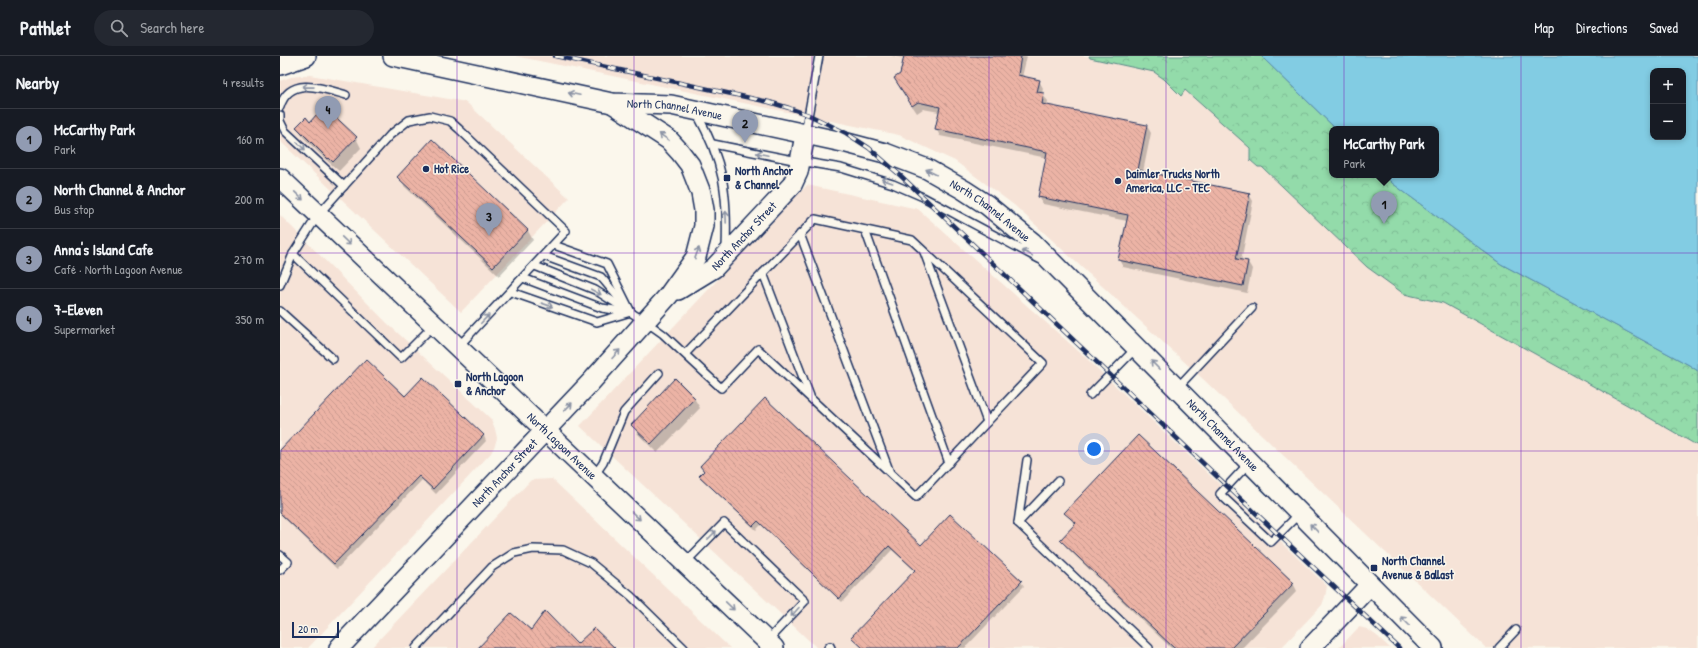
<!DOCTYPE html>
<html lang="en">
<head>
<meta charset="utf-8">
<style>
	body { margin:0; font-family:"Patrick Hand",sans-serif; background:#242831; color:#f1f3f6 }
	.controls { position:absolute; right:12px; top:12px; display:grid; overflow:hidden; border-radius:8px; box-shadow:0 2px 6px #0003 }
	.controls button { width:36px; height:36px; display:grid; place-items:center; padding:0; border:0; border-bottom:1px solid #363941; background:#171b24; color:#f1f3f6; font:20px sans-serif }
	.scale { position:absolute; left:12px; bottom:10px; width:47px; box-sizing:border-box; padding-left:4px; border:2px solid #1b2f5e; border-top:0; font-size:11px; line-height:14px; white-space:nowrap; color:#1b2f5e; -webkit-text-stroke:3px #fbf7ec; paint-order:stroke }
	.you { position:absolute; left:814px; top:393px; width:14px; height:14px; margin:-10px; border:3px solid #fff; border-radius:50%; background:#1a73e8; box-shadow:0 0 0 6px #1a73e833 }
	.badge { display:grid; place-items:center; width:26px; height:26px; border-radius:50%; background:#919bb2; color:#111; font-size:13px; font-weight:700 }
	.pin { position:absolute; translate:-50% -33px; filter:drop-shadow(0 1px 2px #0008) }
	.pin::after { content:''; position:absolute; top:21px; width:14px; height:12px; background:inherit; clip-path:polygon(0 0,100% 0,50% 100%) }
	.popup { position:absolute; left:1049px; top:70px; width:110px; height:52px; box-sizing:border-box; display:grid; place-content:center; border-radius:8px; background:#171b24; filter:drop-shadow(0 1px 3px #0005); font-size:13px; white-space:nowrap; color:#9ea1a6 }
	.popup b { font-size:15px; color:#f1f3f6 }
	.popup::after { content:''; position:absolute; left:50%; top:100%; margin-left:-8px; border:8px solid transparent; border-top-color:#171b24 }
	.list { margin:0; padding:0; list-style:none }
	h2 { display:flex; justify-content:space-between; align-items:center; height:52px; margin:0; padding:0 16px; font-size:17px }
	h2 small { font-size:13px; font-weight:400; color:#9ea1a6 }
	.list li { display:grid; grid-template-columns:26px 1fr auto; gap:12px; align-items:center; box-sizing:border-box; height:60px; padding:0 16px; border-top:1px solid #363941 }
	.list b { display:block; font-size:15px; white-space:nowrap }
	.list p { margin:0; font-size:13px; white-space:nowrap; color:#9ea1a6 }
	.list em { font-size:13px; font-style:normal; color:#9ea1a6 }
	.icon { flex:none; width:22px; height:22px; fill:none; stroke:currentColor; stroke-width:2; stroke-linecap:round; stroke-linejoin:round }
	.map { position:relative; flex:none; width:1418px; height:592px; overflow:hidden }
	header { display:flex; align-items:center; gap:24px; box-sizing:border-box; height:56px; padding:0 20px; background:#171b24; border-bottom:1px solid #363941 }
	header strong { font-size:19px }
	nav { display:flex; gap:22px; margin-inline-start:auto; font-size:14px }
	.search { width:280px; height:36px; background:#242831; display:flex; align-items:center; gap:10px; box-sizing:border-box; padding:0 14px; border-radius:22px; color:#9ea1a6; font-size:15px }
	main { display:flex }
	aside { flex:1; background:#171b24 }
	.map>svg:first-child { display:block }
	.built { fill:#f6e3d7 }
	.forest { fill:url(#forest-crowns); stroke:#578584 }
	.water { fill:#82cce3; stroke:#598dae; fill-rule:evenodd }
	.shadow { fill:#0003 }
	.building { fill:url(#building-back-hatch); stroke:#1b2f5e }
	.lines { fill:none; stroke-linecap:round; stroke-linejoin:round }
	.lane-casing { stroke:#1b2f5e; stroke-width:10 }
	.secondary-casing { stroke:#1b2f5e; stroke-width:22 }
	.lane { stroke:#fbf7ec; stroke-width:7 }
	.secondary { stroke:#fbf7ec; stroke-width:19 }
	.rail-casing { stroke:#1b2f5e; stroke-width:4.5 }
	.rail { stroke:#fbf7ec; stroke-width:3; stroke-dasharray:9; stroke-linecap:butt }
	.oneway { stroke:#8b93a5 }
	.grid { fill:none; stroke:#7b2cbf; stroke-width:1; stroke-opacity:0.55 }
	.poi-dot { fill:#1b2f5e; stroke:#fbf7ec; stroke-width:1.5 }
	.labels { text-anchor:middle; stroke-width:3; stroke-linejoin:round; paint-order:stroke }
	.street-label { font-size:12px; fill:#1b2f5e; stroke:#fbf7ec }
	.poi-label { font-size:12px; font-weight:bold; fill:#1b2f5e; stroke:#fbf7ec; text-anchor:start }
</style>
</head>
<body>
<header>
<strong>Pathlet</strong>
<div class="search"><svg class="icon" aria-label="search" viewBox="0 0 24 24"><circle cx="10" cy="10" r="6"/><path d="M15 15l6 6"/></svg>Search here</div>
<nav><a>Map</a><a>Directions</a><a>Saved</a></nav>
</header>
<main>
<aside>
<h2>Nearby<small>4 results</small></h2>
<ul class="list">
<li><span class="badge">1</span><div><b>McCarthy Park</b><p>Park</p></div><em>160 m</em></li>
<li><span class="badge">2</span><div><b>North Channel &amp; Anchor</b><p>Bus stop</p></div><em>200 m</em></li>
<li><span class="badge">3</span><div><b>Anna's Island Cafe</b><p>Café · North Lagoon Avenue</p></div><em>270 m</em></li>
<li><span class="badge">4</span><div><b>7-Eleven</b><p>Supermarket</p></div><em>350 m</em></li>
</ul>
</aside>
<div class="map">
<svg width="1418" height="592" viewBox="0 0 1418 592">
	<defs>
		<pattern id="forest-crowns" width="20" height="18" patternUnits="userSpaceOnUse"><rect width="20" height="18" fill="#93dbaa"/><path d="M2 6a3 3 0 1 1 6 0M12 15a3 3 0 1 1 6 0" fill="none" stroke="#7ebc95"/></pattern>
		<pattern id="building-back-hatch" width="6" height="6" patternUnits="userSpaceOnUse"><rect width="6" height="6" fill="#ecb3a5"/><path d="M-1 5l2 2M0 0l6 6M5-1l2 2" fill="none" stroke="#ca9a90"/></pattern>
	</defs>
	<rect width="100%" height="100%" fill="#fbf7ec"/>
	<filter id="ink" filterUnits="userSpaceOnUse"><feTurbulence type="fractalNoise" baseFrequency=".025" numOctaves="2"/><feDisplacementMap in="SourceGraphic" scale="8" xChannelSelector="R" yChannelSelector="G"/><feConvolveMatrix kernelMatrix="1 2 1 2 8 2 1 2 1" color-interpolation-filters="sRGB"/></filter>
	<g filter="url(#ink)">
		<g class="built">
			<path d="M 235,0 L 809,0 L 810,2 L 874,16 L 884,23 L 900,40 L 905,34 L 969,90 L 970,104 L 978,111 L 982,111 L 1124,238 L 1163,247 L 1349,350 L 1418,390 L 1418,592 L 1206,592 L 923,323 L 734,149 L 675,105 L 619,79 Z"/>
			<path d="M 30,19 L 186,46 L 289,142 L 181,256 L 0,85 L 0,25 L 11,21 Z"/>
			<path d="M 527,129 L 638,153 L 805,301 L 1047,530 L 1045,541 L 1042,549 L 1001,592 L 537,592 L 300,370 Z"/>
			<path d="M 0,159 L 107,267 L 211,363 L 215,373 L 217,382 L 215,389 L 211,397 L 28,592 L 0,592 Z"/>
			<path d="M 272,423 L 450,592 L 91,592 L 251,424 Z"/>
			<path d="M 1079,571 L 1087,573 L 1097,580 L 1110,592 L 1059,592 Z"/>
		</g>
		<path class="forest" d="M 809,0 L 981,0 L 1056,73 L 1052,73 L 1052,119 L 1104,119 L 1112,127 L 1221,208 L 1409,309 L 1418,315 L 1418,390 L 1349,350 L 1163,247 L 1124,238 L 1087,211 L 982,111 L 978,111 L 970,104 L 970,92 L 905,34 L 901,40 L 884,23 L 874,16 L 810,2 Z"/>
		<path class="water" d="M 981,0 L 1418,0 L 1418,315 L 1409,309 L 1221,208 L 1112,127 L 1104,119 L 1156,119 L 1156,73 L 1056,73 ZM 1373,15 L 1403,15 L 1403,81 L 1373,81 Z"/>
		<g class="shadow">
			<path d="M 611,0 L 747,0 L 742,21 L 759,25 L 763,32 L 762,38 L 768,45 L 767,50 L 867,70 L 871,77 L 863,116 L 969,138 L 973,145 L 961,205 L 968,206 L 972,213 L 967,237 L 843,211 L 839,204 L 847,165 L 763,148 L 759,141 L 767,102 L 660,80 L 656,73 L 659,56 L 643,53 L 637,57 L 619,30 L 624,2 Z"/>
			<path d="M 30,67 L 76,82 L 81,92 L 59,115 L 44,102 L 23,81 L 18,71 Z"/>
			<path d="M 153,85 L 248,175 L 253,184 L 219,220 L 124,130 L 118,121 Z"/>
			<path d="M 143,323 L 204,380 L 206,385 L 156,438 L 142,424 L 57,513 L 0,458 L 0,395 L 125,342 Z"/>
			<path d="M 414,342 L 420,352 L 377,397 L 358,378 L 352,369 Z"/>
			<path d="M 421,410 L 741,526 L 744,530 L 685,592 L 582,592 L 572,581 L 635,515 L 612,494 L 562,546 L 481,469 L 476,474 L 423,424 L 421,420 L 424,416 Z"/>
			<path d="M 786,457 L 1013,527 L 1017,535 L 962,592 L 891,592 L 786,491 L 781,484 L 795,469 Z"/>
		</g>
		<g class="building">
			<path d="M 624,0 L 741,0 L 738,19 L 760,24 L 757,36 L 764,37 L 762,48 L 867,69 L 858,114 L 970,137 L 956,203 L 968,205 L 963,230 L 838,204 L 848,159 L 758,141 L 767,96 L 655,73 L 660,51 L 638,46 L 632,50 L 614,22 L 620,18 Z"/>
			<path d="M 44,50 L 77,81 L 53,106 L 49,102 L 48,103 L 16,71 L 26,61 L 30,66 Z"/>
			<path d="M 152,83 L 248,174 L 213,211 L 117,121 Z"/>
			<path d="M 86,303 L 125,340 L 143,321 L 204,379 L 153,433 L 139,420 L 54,508 L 0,457 L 0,394 Z"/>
			<path d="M 395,322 L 415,342 L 371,388 L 351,369 Z"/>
			<path d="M 485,342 L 641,489 L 670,458 L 742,525 L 678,592 L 583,592 L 571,581 L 635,514 L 609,490 L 559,543 L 478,465 L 473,470 L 419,420 L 424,415 L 420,410 Z"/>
			<path d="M 858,379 L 1014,527 L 951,592 L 894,592 L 780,484 L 796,467 L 784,457 Z"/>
			<path d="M 265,555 L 297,588 L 314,572 L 335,592 L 198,592 L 231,557 L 251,574 Z"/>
		</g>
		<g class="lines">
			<g class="lane-casing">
				<g id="lane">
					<path d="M 0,51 C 9,19 43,32 66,39"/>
					<path d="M 417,58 C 444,106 448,138 446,193"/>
					<path d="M 0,59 L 0,65 L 5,75 L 64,130"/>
					<path d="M 525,77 L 539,0"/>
					<path d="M 433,88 L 513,104 L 561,112 L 613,128 L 643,141 L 759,203"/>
					<path d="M 585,174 L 669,407"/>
					<path d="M 520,178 L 609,414"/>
					<path d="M 274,189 L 327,208 L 351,256"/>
					<path d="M 644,196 L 707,366"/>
					<path d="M 13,198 L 121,302 L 153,270"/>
					<path d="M 264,200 L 321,221 L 343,247"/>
					<path d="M 255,210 L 315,234 L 366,266 L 383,278 L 441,332 L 478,293 L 636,441 L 763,307 L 632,184 L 535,163 L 405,298"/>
					<path d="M 483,217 L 530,340"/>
					<path d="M 243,222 L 322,252 L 347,256"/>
					<path d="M 0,229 L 13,198 L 38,159 L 110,79 L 129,64 L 150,60 L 170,65 L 179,73 L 286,175 L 178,291"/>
					<path d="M 231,236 L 317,266 L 351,256"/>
					<path d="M 0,255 L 53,303"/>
					<path d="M 897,332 L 972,252"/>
					<path d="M 810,339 L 856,292"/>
					<path d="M 969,407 L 940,438 L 991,486 L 1019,458"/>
					<path d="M 314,420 L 323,407 L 344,356 L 379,317"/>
					<path d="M 778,425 L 738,467 L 869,592"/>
					<path d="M 738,467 L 747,404"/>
					<path d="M 0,499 L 8,506 L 0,514"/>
					<path d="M 405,507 L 444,467 L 525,545 L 487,585"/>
					<path d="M 136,592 L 212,511 L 234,497 L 253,493 L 283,494 L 311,507 L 351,540 L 404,592"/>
					<path d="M 548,592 L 550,590 L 551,592"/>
					<path d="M 1219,592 L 1236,574"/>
				</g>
			</g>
			<g class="secondary-casing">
				<g id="secondary">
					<path id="s1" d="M 113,0 L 332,47 L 391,49 L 567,87 L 605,97 L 647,113 L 684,134 L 707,149 L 752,186 L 1153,592"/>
					<path d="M 0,9 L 26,0"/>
					<path id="s2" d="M 0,122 L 494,592"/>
					<path id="s3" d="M 398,234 L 434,212 L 512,129 L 518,116 L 525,79"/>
					<path id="s4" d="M 59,592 L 310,327 L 388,240 L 416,201 L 424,170 L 424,154 L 421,137 L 410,109 L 400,96 L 389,84 L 332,47"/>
					<path d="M 1030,592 L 1090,529"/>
				</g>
			</g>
			<use href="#lane" class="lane"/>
			<use href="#secondary" class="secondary"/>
			<g class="rail-casing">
				<path id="rail" d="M 275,0 L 489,46 L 509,52 L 529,59 L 566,77 L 589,92 L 621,120 L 947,430 L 1119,592"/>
			</g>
			<use href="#rail" class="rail"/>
		</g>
		<defs><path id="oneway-shaft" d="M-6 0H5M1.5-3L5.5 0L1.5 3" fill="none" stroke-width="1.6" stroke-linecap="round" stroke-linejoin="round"/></defs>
		<g class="oneway">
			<use href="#oneway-shaft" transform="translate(28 31) rotate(-179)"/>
			<use href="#oneway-shaft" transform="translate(294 38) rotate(-168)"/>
			<use href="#oneway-shaft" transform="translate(384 81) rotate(-145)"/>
			<use href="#oneway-shaft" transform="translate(21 90) rotate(44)"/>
			<use href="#oneway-shaft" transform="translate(482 98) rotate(-168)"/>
			<use href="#oneway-shaft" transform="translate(651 116) rotate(-153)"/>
			<use href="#oneway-shaft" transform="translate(607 125) rotate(-161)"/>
			<use href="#oneway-shaft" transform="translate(19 140) rotate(44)"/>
			<use href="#oneway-shaft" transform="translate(446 161) rotate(-92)"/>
			<use href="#oneway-shaft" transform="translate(66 185) rotate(44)"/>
			<use href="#oneway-shaft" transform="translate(417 197) rotate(-69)"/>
			<use href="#oneway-shaft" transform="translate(747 197) rotate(-152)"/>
			<use href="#oneway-shaft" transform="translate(316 236) rotate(28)"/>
			<use href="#oneway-shaft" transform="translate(267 249) rotate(19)"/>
			<use href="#oneway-shaft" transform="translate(205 263) rotate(-46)"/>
			<use href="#oneway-shaft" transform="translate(336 298) rotate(-48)"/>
			<use href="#oneway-shaft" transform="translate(875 309) rotate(-134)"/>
			<use href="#oneway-shaft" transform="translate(288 351) rotate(-46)"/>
			<use href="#oneway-shaft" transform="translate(356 460) rotate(43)"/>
			<use href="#oneway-shaft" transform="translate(1034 472) rotate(-134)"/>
			<use href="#oneway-shaft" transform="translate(432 479) rotate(-45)"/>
			<use href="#oneway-shaft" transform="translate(450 550) rotate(44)"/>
			<use href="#oneway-shaft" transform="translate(515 556) rotate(132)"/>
			<use href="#oneway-shaft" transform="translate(1125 565) rotate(-135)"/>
		</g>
	</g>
	<path class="grid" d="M 177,0 L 177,592M 354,0 L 354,592M 532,0 L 532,592M 709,0 L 709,592M 886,0 L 886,592M 1064,0 L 1064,592M 1241,0 L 1241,592M 0,197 L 1418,197M 0,395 L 1418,395"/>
	<g class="poi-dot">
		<circle cx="146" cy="113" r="4"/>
		<rect x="443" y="118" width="8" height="8" rx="2"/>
		<circle cx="838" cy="125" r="4"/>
		<rect x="174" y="324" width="8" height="8" rx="2"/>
		<rect x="1090" y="508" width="8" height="8" rx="2"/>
	</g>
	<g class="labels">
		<g class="street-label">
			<text dy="4" stroke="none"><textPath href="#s1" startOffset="287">North Channel Avenue</textPath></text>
			<text dy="4" stroke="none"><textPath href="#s1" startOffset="623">North Channel Avenue</textPath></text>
			<text dy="4" stroke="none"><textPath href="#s3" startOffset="86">North Anchor Street</textPath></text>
			<text dy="4" stroke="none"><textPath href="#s1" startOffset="947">North Channel Avenue</textPath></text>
			<text dy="4" stroke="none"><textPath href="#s2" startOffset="389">North Lagoon Avenue</textPath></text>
			<text dy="4" stroke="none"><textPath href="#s4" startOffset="241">North Anchor Street</textPath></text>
		</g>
		<g class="poi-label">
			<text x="154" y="117">Hot Rice</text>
			<text x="455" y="119">North Anchor<tspan x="455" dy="14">&amp; Channel</tspan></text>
			<text x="846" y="122">Daimler Trucks North<tspan x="846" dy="14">America, LLC - TEC</tspan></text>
			<text x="186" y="325">North Lagoon<tspan x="186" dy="14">&amp; Anchor</tspan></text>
			<text x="1102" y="509">North Channel<tspan x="1102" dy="14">Avenue &amp; Ballast</tspan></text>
		</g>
	</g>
</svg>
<div class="controls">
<button>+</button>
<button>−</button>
</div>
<div class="scale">20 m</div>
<div class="you"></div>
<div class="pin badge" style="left:1104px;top:168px">1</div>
<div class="popup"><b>McCarthy Park</b>Park</div>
<div class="pin badge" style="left:465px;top:87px">2</div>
<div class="pin badge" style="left:209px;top:180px">3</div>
<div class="pin badge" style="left:48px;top:73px">4</div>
</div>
</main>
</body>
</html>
